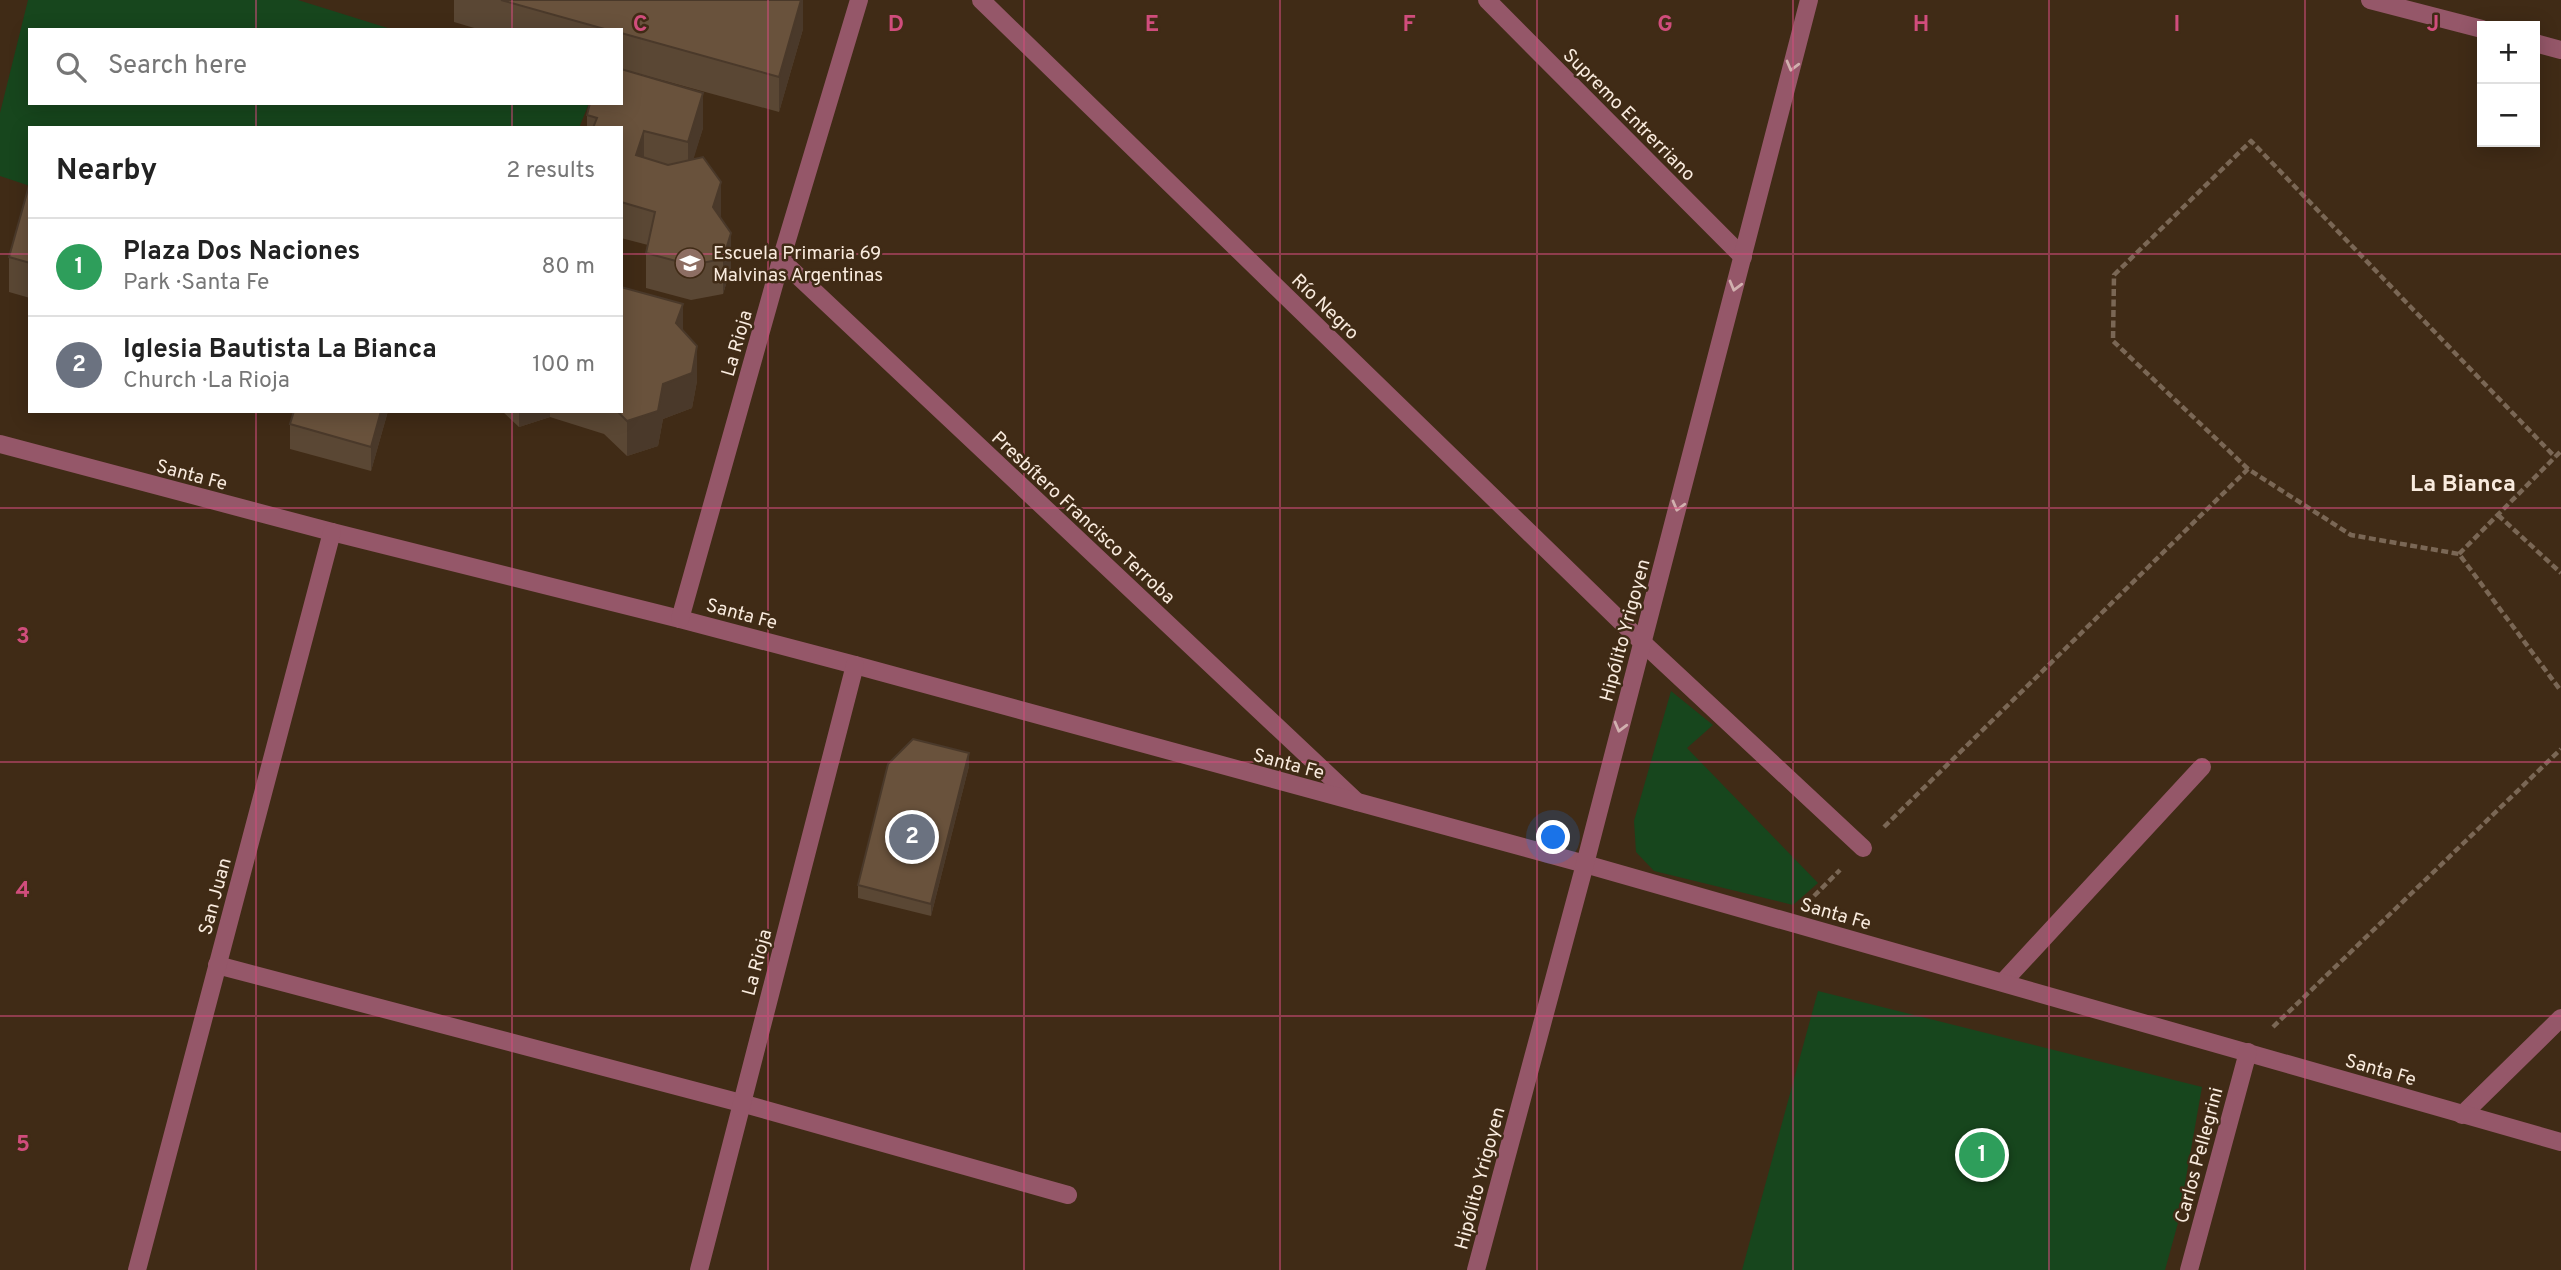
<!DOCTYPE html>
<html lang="en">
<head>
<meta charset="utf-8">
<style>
	body { margin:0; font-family:Overpass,sans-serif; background:#f2f2f2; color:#222 }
	.controls { position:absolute; right:21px; top:21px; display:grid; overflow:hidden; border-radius:0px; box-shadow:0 4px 18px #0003 }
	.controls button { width:63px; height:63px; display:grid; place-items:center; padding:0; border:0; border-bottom:2px solid #e0e0e0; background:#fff; color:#222; font:35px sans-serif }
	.you { position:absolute; left:1554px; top:838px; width:24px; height:24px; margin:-18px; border:5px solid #fff; border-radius:50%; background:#1a73e8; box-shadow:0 0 0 10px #1a73e833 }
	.badge { display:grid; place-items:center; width:46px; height:46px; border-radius:50%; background:#db2777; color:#fff; font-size:23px; font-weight:700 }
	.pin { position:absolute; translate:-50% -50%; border:4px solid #fff; box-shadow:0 2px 7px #0006 }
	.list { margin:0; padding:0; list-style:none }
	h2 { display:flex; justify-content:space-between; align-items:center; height:91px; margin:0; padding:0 28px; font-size:30px }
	h2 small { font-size:23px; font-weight:400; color:#767676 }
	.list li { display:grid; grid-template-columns:46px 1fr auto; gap:21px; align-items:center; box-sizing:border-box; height:98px; padding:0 28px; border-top:2px solid #e0e0e0 }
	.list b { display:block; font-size:26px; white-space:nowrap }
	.list p { margin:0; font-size:23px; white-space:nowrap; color:#767676 }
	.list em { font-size:23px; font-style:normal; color:#767676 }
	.icon { flex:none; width:38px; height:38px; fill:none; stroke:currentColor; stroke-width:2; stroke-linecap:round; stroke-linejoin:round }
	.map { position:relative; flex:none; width:2561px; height:1270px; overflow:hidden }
	.search { position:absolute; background:#fff; box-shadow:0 4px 18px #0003; left:28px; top:28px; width:595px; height:77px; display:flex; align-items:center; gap:18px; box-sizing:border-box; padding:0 24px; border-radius:0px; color:#767676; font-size:26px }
	.panel { position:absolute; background:#fff; box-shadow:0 4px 18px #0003; left:28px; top:126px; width:595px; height:287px; border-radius:0px }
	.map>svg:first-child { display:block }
	.green { fill:#17461d }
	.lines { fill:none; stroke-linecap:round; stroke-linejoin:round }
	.path { stroke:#7a6755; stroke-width:4.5; stroke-dasharray:7 3.5; stroke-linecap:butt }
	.lane { stroke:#955769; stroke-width:18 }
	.street { stroke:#955769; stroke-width:18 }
	.wall { fill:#5a4734 }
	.shaded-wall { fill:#4a392a }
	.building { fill:#69523c; stroke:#4a392a; stroke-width:2 }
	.oneway { stroke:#d1b0af }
	.grid { fill:none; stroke:#d04d7c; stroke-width:2; stroke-opacity:0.55 }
	.labels { text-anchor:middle; stroke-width:5; stroke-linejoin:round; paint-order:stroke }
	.street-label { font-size:19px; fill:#f9ebde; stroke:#402b16 }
	.poi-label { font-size:19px; fill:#f9ebde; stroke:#402b16; text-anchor:start }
	.quarter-label { font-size:23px; font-weight:bold; fill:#f9ebde; stroke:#402b16 }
	.grid-label { font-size:23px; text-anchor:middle; font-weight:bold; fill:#d04d7c; stroke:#402b16; stroke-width:5; stroke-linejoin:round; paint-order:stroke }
</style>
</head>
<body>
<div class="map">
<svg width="2561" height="1270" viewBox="0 0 2561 1270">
	<rect width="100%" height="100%" fill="#402b16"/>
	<g class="green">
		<path d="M 28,0 L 298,0 L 394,30 L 30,30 L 30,103 L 589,103 L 579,128 L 30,128 L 30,186 L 0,176 L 0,113 Z"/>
		<path d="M 1671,691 L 1713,725 L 1687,748 L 1818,883 L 1793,905 L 1654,871 L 1636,852 L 1634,821 Z"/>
		<path d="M 1818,991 L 2202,1087 L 2178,1223 L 2165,1270 L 1742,1270 Z"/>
	</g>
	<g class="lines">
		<g class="path">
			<path d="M 2248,469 L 2113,341 L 2114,275 L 2251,141 L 2555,457"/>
			<path d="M 2498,515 L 2561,573"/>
			<path d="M 2459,554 L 2561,451"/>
			<path d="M 1884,827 L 2248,469 L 2351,535 L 2459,554 L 2561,691"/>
			<path d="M 1814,896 L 1840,870"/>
			<path d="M 2273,1027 L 2561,749"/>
		</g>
		<g class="lane">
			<path d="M 1642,642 L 1863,848"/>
			<path d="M 2003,982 L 2202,767"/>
			<path d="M 2462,1115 L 2561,1018"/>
		</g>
		<g class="street">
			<path d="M 981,0 L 1642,642"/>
			<path d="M 1487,0 L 1743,257"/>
			<path d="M 2370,0 L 2482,29"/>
			<path d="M 2535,43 L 2561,50"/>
			<path d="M 781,260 L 1357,802"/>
			<path d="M 0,444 L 332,532 L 680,619 L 855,665 L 1585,864 L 2561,1142"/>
			<path d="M 680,619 L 781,260 L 859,0"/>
			<path d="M 217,965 L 741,1103 L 1068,1195"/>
			<path d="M 137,1270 L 332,532"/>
			<path d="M 699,1270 L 855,665"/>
			<path d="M 1476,1270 L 1585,864 L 1809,0"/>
			<path d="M 2189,1270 L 2248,1052"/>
		</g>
	</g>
	<g class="wall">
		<path d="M 454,0 L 803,0 L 803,29 L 779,112 L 621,69 L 621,30 L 481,30 L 454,22 Z"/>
		<path d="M 587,115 L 703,128 L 693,159 L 721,218 L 731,268 L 723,294 L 691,300 L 646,288 L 646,253 L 648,245 L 621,238 L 621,128 L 587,128 Z"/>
		<path d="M 30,182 L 30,298 L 9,292 L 9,257 Z"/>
		<path d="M 683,331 L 697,381 L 692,408 L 663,419 L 658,446 L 627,456 L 604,434 L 550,417 L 519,427 L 502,411 L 621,411 Z"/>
		<path d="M 294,411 L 388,411 L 371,471 L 290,449 L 290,424 Z"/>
		<path d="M 969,766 L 931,916 L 858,898 L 858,885 Z"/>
	</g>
	<g class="shaded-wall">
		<path d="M 801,0 L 803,0 L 803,29 L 779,112 L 779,77 Z"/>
		<path d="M 703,93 L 703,128 L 688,177 L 688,142 Z"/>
		<path d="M 644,131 L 644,166 L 636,155 Z"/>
		<path d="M 721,182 L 721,217 L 713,207 Z"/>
		<path d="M 731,233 L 731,268 L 723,294 L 723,259 Z"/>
		<path d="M 683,304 L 683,339 L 676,323 Z"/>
		<path d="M 697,346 L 697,381 L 692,408 L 663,419 L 658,446 L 627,456 L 627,421 Z"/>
		<path d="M 381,411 L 388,411 L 371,471 L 371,447 Z"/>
		<path d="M 519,411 L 550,411 L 550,417 L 519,427 Z"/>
		<path d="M 969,753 L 969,766 L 931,916 L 931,904 Z"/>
	</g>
	<g class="building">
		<path d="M 501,0 L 801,0 L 779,77 L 621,33 L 621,30 L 608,30 Z"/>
		<path d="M 621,69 L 703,93 L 688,142 L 644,131 L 636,155 L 668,165 L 703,157 L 721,182 L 713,207 L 731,233 L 723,259 L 691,265 L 646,253 L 655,212 L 621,202 L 621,128 L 593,128 L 597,118 L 587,115 L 590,103 L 621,103 Z"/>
		<path d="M 30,182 L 30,263 L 9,257 Z"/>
		<path d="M 621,287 L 683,304 L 676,323 L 697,346 L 692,373 L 663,384 L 658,411 L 627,421 L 617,411 L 621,411 Z"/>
		<path d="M 294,411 L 381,411 L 371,447 L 290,424 Z"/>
		<path d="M 913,739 L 969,753 L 931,904 L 858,885 L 888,764 Z"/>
	</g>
	<defs><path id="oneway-chevron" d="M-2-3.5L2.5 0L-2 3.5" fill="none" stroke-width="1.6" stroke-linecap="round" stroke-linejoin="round" transform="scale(1.75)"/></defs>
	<g class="oneway">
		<use href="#oneway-chevron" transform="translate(1792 66) rotate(105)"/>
		<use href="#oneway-chevron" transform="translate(1735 286) rotate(105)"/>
		<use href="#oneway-chevron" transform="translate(1678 506) rotate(105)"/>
		<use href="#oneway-chevron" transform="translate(1620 727) rotate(105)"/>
	</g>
	<path class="grid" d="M 256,0 L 256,30M 512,0 L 512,30M 768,0 L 768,1270M 1024,0 L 1024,1270M 1280,0 L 1280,1270M 1537,0 L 1537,1270M 1793,0 L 1793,1270M 2049,0 L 2049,1270M 2305,0 L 2305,1270M 256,103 L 256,128M 512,103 L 512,128M 0,254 L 30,254M 621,254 L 2561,254M 256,411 L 256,1270M 512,411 L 512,1270M 0,508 L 2561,508M 0,762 L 2561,762M 0,1016 L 2561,1016"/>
	<defs>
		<g id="school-disc" transform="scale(1.575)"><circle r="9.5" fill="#8d6e63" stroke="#402b16"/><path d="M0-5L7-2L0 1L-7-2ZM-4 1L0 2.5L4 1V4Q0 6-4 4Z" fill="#fff"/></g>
	</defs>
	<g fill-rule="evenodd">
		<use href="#school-disc" x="690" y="263"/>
	</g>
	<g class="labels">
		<g class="street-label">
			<text transform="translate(1630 114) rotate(45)" y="7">Supremo Entrerriano</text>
			<text transform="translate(1326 306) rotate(44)" y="7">Río Negro</text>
			<text transform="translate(736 343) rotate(-74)" y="7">La Rioja</text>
			<text transform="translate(192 474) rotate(15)" y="7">Santa Fe</text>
			<text transform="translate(1084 517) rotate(43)" y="7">Presbítero Francisco Terroba</text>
			<text transform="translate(742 613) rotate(15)" y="7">Santa Fe</text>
			<text transform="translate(1624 630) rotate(-75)" y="7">Hipólito Yrigoyen</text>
			<text transform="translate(1289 763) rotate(15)" y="7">Santa Fe</text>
			<text transform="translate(214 896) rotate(-75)" y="7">San Juan</text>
			<text transform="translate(1836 913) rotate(16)" y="7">Santa Fe</text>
			<text transform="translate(756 962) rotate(-75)" y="7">La Rioja</text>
			<text transform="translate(2381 1069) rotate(16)" y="7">Santa Fe</text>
			<text transform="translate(2198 1155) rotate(-75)" y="7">Carlos Pellegrini</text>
			<text transform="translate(1479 1178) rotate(-75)" y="7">Hipólito Yrigoyen</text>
		</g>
		<g class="poi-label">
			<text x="713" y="259">Escuela Primaria 69<tspan x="713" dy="22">Malvinas Argentinas</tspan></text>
		</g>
		<g class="quarter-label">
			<text x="2463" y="491">La Bianca</text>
		</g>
	</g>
	<g class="grid-label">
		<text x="640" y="31">C</text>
		<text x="896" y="31">D</text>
		<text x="1152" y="31">E</text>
		<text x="1409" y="31">F</text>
		<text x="1665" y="31">G</text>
		<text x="1921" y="31">H</text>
		<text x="2177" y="31">I</text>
		<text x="2433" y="31">J</text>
		<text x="23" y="643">3</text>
		<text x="23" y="897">4</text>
		<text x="23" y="1151">5</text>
	</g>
</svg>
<div class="controls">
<button>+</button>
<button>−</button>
</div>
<div class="you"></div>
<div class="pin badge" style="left:1982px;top:1155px;background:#2e9e5b">1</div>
<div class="pin badge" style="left:912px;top:837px;background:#6b7280">2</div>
<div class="search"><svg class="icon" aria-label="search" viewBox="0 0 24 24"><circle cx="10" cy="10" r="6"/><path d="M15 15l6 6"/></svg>Search here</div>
<section class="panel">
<h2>Nearby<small>2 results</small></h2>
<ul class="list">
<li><span class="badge" style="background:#2e9e5b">1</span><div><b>Plaza Dos Naciones</b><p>Park · Santa Fe</p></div><em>80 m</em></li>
<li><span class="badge" style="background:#6b7280">2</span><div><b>Iglesia Bautista La Bianca</b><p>Church · La Rioja</p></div><em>100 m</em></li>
</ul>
</section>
</div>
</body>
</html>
